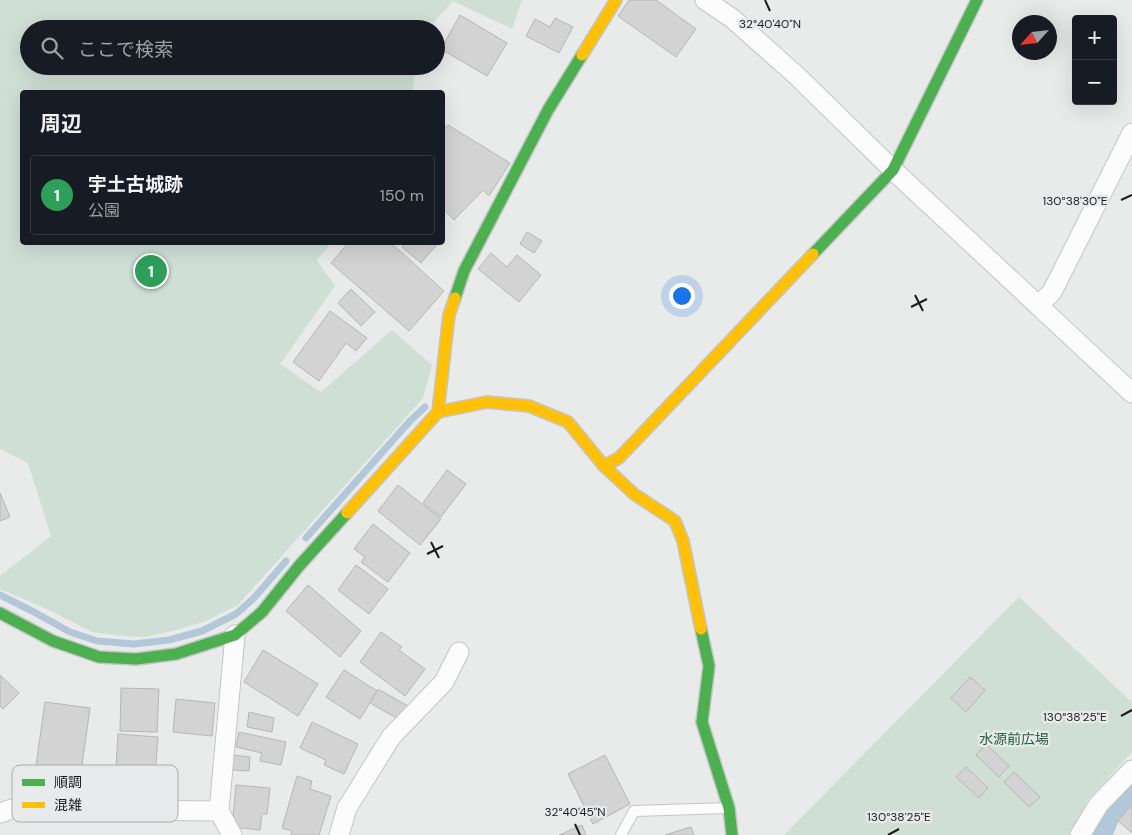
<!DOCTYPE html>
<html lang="ja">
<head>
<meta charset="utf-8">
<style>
	body { margin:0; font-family:"DM Sans","Noto Sans JP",sans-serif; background:#20242c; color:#f1f3f6 }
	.controls { position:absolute; right:15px; top:15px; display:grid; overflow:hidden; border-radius:5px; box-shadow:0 5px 20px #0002 }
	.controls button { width:45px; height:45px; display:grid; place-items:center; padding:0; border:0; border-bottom:1px solid #363941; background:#171b24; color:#f1f3f6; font:25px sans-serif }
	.compass { position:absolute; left:1012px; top:15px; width:45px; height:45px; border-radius:50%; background:#171b24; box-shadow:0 5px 20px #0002; rotate:243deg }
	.you { position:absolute; left:681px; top:295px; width:18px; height:18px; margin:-12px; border:4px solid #fff; border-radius:50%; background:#1a73e8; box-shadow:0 0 0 8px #1a73e833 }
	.badge { display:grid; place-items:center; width:32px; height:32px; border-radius:50%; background:#d93025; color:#fff; font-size:16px; font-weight:700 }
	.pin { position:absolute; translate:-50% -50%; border:2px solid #fff; box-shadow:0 1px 5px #0006 }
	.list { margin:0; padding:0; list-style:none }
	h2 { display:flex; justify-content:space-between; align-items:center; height:65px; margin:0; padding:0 20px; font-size:21px }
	h2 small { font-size:16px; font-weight:400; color:#9ea1a6 }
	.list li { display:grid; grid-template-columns:32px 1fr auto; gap:15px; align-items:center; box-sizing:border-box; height:80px; margin:0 10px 10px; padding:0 10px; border:1px solid #363941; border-radius:5px }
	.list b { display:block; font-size:19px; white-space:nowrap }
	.list p { margin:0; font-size:16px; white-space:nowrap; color:#9ea1a6 }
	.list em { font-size:16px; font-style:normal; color:#9ea1a6 }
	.icon { flex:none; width:28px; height:28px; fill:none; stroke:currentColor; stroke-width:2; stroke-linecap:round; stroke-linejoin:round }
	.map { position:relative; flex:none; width:1132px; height:835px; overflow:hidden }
	.search { position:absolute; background:#171b24; box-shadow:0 5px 20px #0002; left:20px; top:20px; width:425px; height:55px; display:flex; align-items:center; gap:12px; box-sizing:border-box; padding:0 18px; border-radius:28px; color:#9ea1a6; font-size:19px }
	.panel { position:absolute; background:#171b24; box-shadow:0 5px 20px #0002; left:20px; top:90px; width:425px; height:155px; border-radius:5px }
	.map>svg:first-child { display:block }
	.green { fill:#cfdfd6 }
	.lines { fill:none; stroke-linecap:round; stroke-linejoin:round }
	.stream { stroke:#b2c8d9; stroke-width:7 }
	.canal { stroke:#b2c8d9; stroke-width:25 }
	.building { fill:#d3d3d3; stroke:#b6b6b6 }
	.lane-casing { stroke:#c4c5c5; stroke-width:12 }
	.street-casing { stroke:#c4c5c5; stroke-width:21 }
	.fast-casing { stroke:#c4c5c5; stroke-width:14 }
	.slow-casing { stroke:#c4c5c5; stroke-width:14 }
	.lane { stroke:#fcfcfc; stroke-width:10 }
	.street { stroke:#fcfcfc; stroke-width:19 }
	.fast { stroke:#4caf50; stroke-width:11 }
	.slow { stroke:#ffc107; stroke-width:11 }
	.ticks { fill:none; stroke:#1a1b1b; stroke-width:2 }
	.labels { text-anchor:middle; stroke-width:4.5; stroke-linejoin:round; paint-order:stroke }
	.park-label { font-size:14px; fill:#215f44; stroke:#e8eaeb }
	.key { fill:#e8eaeb; stroke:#aaacad; stroke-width:1 }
	.key-label { font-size:14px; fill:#1a1b1b }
	.ticks-label { font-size:12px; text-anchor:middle; fill:#1a1b1b; stroke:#e8eaeb; stroke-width:4.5; stroke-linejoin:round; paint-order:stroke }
</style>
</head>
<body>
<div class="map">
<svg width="1132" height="835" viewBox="0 0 1132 835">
	<rect width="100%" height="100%" fill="#e9eaea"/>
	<g class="green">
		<path d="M 0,0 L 522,0 L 512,29 L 453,1 L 428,29 L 29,29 L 29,66 L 415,66 L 413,92 L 22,92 L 22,242 L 331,243 L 317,260 L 335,286 L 280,364 L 321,392 L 392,330 L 432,365 L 423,398 L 238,605 L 206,621 L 176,630 L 145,637 L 122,636 L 92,632 L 49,610 L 0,589 L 0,576 L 51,536 L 28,463 L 0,449 Z"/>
		<path d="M 1019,597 L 1132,702 L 1132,752 L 1088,800 L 1071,835 L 784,835 Z"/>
	</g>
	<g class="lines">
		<g class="stream">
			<path d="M 306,538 L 410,421 L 425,407"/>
			<path d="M 0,595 L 34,612 L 70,632 L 97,641 L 134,644 L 169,640 L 202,631 L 236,614 L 254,598 L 286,561"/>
		</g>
		<path class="canal" d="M 1099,835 L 1109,812 L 1132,788"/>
	</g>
	<g class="building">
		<path d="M 629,0 L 656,0 L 696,29 L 676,57 L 618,16 Z"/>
		<path d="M 460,15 L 507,43 L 487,76 L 441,49 Z"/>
		<path d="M 555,18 L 573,27 L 559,53 L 526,36 L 535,19 L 550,27 Z"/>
		<path d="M 448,125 L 510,163 L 489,196 L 483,190 L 454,220 L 442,208 L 442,130 Z"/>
		<path d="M 527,232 L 542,241 L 534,253 L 520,244 Z"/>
		<path d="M 349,242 L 390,242 L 444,291 L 409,331 L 331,263 Z"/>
		<path d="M 406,242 L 439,242 L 421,263 L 402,247 Z"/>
		<path d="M 491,253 L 507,267 L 517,255 L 541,275 L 519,302 L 478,269 Z"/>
		<path d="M 351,289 L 375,312 L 361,326 L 338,303 Z"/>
		<path d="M 330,311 L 367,338 L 356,351 L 346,343 L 319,381 L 293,362 Z"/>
		<path d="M 447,470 L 466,484 L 441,517 L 423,503 Z"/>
		<path d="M 398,485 L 441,519 L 420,545 L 378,511 Z"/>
		<path d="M 0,493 L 10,517 L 0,521 Z"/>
		<path d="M 373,524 L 410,553 L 388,582 L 361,562 L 365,557 L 354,549 Z"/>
		<path d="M 356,565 L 388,589 L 369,614 L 338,590 Z"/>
		<path d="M 308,585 L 361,631 L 340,657 L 286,611 Z"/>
		<path d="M 381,632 L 402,647 L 399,650 L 425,669 L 405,696 L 360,662 Z"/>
		<path d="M 263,650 L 318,684 L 298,716 L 244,682 Z"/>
		<path d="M 344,670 L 377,691 L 360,719 L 326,697 Z"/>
		<path d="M 0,675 L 19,693 L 3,709 L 0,706 Z"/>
		<path d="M 970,677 L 985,690 L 966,712 L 951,698 Z"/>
		<path d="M 121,688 L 159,689 L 157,732 L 120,731 Z"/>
		<path d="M 378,689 L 408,706 L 400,720 L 370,703 Z"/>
		<path d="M 176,699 L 215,703 L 212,736 L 173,732 Z"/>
		<path d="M 45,702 L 90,708 L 78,794 L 33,787 Z"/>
		<path d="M 249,712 L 274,718 L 272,732 L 247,727 Z"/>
		<path d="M 312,722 L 358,744 L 344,774 L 324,765 L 326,760 L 300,748 Z"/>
		<path d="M 239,732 L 286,742 L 281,765 L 260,761 L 262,753 L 236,747 Z"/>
		<path d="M 118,734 L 158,737 L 153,801 L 114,798 Z"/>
		<path d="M 986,744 L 1009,766 L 999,777 L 976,755 Z"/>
		<path d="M 233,755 L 250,757 L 249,771 L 231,770 Z"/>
		<path d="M 605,755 L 630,804 L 593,824 L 568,774 Z"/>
		<path d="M 966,767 L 988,788 L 979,798 L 956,777 Z"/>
		<path d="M 1014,772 L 1040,797 L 1029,807 L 1004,782 Z"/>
		<path d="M 297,776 L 312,781 L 310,789 L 331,796 L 319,835 L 291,835 L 292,831 L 282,828 Z"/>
		<path d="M 236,785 L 270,788 L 267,814 L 262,814 L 260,830 L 232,827 Z"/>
		<path d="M 1132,804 L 1132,833 L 1118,821 Z"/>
		<path d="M 582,825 L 586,835 L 559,835 Z"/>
		<path d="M 691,827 L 694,835 L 665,835 Z"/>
	</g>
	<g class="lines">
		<g class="lane-casing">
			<path id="lane" d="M 621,835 L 634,811 L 728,808"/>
		</g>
		<g class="street-casing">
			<g id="street">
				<path d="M 705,0 L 733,19 L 797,76 L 893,170 L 1132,393"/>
				<path d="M 1039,305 L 1052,292 L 1132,133"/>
				<path d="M 0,813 L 12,809 L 219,811"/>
				<path d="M 232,835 L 219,811 L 235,635"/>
				<path d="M 339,835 L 347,808 L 391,737 L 444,682 L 459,652"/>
				<path d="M 1080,835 L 1099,804 L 1132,770"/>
			</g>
		</g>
		<g class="fast-casing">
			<g id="fast">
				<path d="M 813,254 L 893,170 L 977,0"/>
				<path d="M 455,298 L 464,271 L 548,110 L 582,55"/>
				<path d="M 0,613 L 53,641 L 99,657 L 136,659 L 176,654 L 235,635 L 262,612 L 299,566 L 347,513"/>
				<path d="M 701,629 L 709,666 L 702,722 L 729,808 L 732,835"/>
			</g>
		</g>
		<g class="slow-casing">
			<g id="slow">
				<path d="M 582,55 L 616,0"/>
				<path d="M 438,412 L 487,402 L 529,406 L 568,422 L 604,466 L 634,494 L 675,521 L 683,541 L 701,629"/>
				<path d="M 604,466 L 619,458 L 813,254"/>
				<path d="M 347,513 L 438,412 L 449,315 L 455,298"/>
			</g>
		</g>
		<use href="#lane" class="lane"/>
		<use href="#street" class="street"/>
		<use href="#fast" class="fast"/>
		<use href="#slow" class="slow"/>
	</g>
	<path class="ticks" d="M 765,0 L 770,11M 1121,200 L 1132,195M 915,295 L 923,311M 911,307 L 927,299M 431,542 L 439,558M 427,554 L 443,546M 1121,716 L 1132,710M 575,824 L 580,835M 888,835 L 899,829"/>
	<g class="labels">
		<g class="park-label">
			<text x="1014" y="744">水源前広場</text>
		</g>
	</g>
	<rect x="12" y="765" width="166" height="57" rx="8" class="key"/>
	<rect x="22" y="779" width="23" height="7" fill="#4caf50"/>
	<rect x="22" y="802" width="23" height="6" fill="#ffc107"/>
	<g class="key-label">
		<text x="54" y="787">順調</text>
		<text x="54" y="810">混雑</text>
	</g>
	<g class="ticks-label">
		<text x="770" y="28">32°40'40"N</text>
		<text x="1075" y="205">130°38'30"E</text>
		<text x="1075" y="721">130°38'25"E</text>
		<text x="575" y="816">32°40'45"N</text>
		<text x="899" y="821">130°38'25"E</text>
	</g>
</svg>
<div class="controls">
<button>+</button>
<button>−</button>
</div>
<svg class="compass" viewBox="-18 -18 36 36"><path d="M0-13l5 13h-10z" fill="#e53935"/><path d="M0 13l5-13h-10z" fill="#9ea1a6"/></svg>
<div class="you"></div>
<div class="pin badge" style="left:151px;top:271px;background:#2e9e5b">1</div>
<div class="search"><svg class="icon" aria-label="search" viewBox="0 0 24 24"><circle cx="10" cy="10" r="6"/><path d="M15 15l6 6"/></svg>ここで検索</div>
<section class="panel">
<h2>周辺<small></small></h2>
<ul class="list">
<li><span class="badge" style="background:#2e9e5b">1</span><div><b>宇土古城跡</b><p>公園</p></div><em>150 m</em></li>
</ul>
</section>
</div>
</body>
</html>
